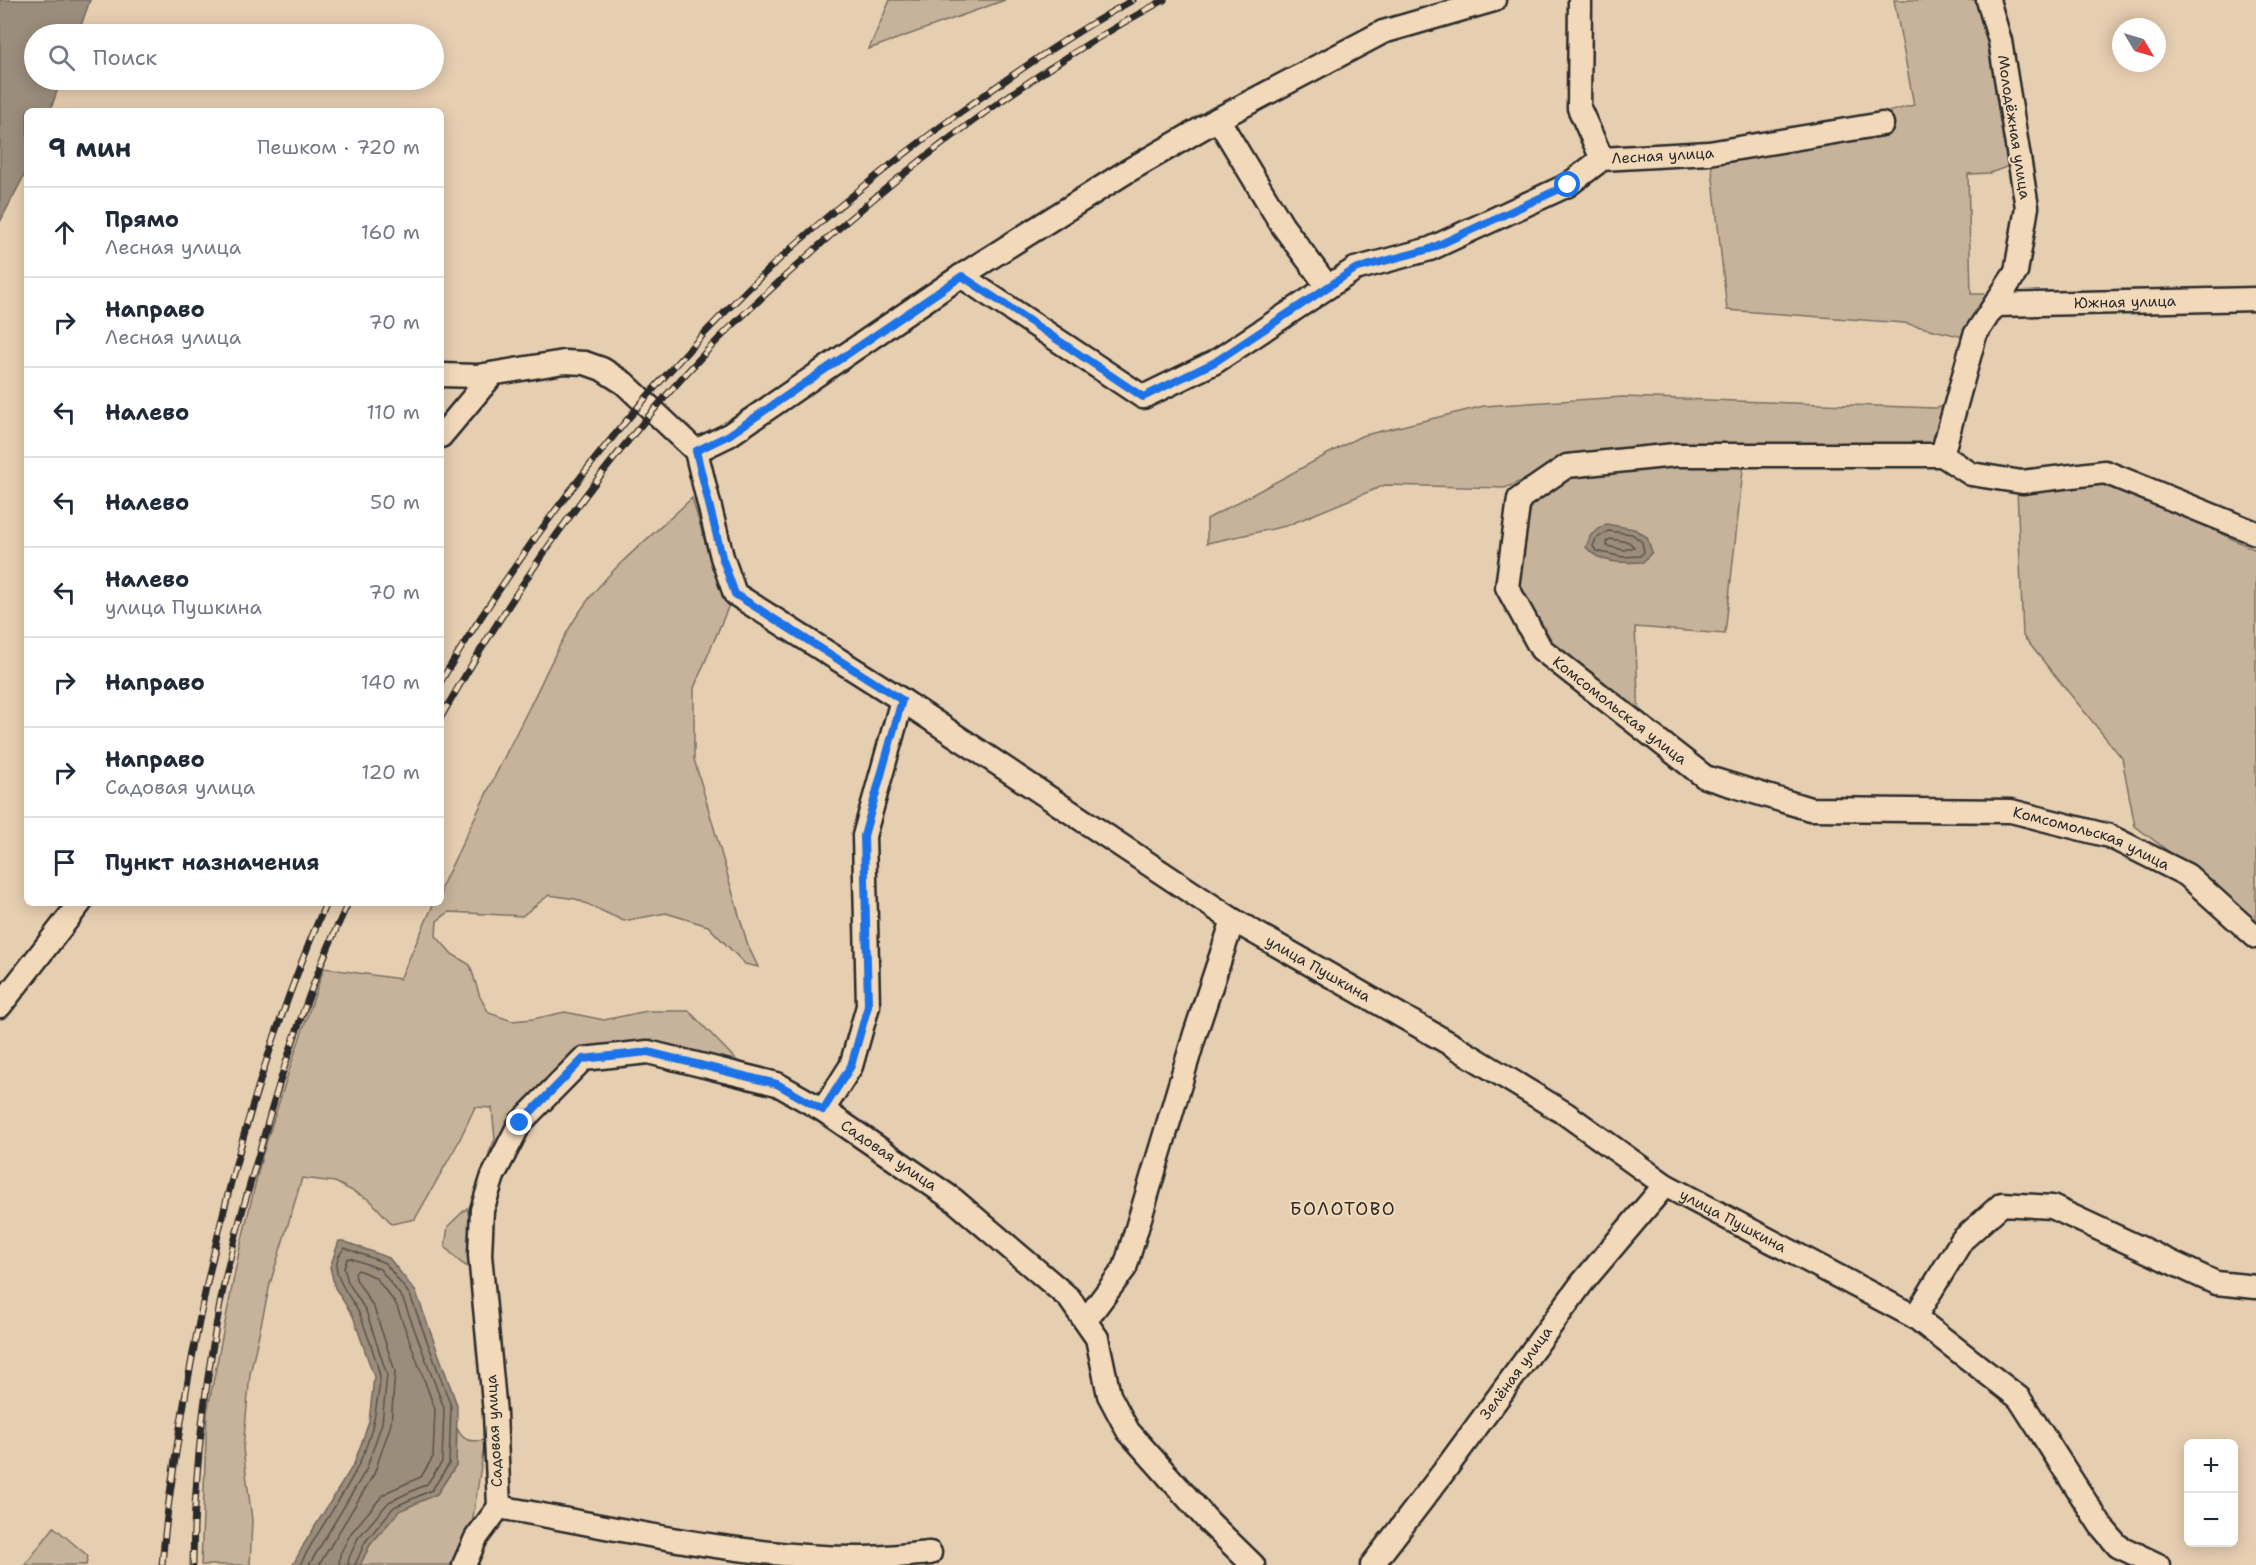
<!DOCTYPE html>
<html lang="ru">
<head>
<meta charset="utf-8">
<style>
	body { margin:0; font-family:"Shantell Sans",sans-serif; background:#f6f6f7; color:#1f2937 }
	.controls { position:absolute; right:18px; bottom:18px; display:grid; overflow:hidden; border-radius:9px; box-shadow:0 3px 15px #0003 }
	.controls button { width:54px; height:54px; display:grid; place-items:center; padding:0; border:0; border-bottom:2px solid #e0e1e3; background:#fff; color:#1f2937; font:30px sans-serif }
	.compass { position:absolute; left:2112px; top:18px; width:54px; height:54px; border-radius:50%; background:#fff; box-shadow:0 3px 15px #0003; rotate:128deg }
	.stop { position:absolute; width:18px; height:18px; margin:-14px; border:4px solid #1a73e8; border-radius:50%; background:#fff }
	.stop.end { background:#1a73e8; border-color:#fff; box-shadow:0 2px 6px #0008 }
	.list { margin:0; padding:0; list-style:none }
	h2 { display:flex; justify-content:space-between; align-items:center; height:78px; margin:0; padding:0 24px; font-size:26px }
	h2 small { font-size:20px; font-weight:400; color:#747a83 }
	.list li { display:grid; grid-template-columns:39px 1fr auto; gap:18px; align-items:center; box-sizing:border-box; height:90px; padding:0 24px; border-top:2px solid #e0e1e3 }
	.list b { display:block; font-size:22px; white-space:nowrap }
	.list p { margin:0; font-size:20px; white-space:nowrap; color:#747a83 }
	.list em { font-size:20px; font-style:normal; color:#747a83 }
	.icon { flex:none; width:33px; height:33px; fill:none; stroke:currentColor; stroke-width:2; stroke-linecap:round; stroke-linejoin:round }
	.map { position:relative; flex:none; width:2256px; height:1565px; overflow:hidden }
	.search { position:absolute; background:#fff; box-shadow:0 3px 15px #0003; left:24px; top:24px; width:420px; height:66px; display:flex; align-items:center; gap:15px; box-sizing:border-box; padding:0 21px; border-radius:33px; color:#747a83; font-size:22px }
	.panel { position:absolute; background:#fff; box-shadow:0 3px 15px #0003; left:24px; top:108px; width:420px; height:798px; border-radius:9px }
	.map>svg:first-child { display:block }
	.green { fill:#c7b39b; stroke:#796f63; stroke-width:1.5 }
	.water { fill:#9b8d7c; stroke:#6e665c; stroke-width:1.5 }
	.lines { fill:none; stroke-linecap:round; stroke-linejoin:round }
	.shore { stroke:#58524b; stroke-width:1.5 }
	.minor-casing { stroke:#2b2b2b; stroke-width:27 }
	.minor { stroke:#f2d9ba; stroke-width:22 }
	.rail-casing { stroke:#2b2b2b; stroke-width:7 }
	.rail { stroke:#f2d9ba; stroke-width:4.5; stroke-dasharray:14; stroke-linecap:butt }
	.route { stroke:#1a73e8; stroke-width:8 }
	.labels { text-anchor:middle; stroke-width:4.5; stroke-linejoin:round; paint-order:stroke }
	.street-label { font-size:15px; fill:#2b2b2b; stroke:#f2d9ba }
	.quarter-label { font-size:18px; letter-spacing:1.5px; fill:#2b2b2b; stroke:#f2d9ba }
</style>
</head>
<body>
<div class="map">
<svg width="2256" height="1565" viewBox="0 0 2256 1565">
	<rect width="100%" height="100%" fill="#e6ceb1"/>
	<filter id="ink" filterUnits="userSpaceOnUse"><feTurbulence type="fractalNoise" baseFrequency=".0167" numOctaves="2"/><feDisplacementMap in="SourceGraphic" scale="12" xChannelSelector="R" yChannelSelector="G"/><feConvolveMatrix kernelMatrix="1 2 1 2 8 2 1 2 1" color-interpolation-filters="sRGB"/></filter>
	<g filter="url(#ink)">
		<g class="green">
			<path d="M 890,0 L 1005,0 L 869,49 Z"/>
			<path d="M 1894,0 L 1978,0 L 1997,72 L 2009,166 L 1990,173 L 1968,174 L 1971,294 L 1992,294 L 1963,337 L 1904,323 L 1727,310 L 1711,160 L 1886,132 L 1884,113 L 1914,105 Z"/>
			<path d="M 1623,397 L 1936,408 L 1947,406 L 1937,448 L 1562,463 L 1505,488 L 1385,485 L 1286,526 L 1207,543 L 1207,519 L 1361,436 L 1484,406 Z"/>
			<path d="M 1744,461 L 1725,634 L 1635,627 L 1639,717 L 1554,644 L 1518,585 L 1525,510 L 1570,472 Z"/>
			<path d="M 2097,483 L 2190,519 L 2256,550 L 2256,924 L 2196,872 L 2135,826 L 2122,758 L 2023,636 L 2017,488 Z"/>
			<path d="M 692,498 L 712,566 L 732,598 L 694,688 L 694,759 L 748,946 L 758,967 L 745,964 L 708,926 L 666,913 L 624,921 L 576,899 L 549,895 L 522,916 L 449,912 L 437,921 L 436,936 L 452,954 L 470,965 L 480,997 L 489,1013 L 512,1021 L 533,1019 L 565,1012 L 604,1020 L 647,1011 L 689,1011 L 742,1066 L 584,1049 L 523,1106 L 488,1155 L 495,1139 L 492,1108 L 475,1107 L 458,1143 L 415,1219 L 392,1224 L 370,1200 L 335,1182 L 302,1178 L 270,1284 L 250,1374 L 243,1449 L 252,1520 L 250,1565 L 201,1565 L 207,1413 L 239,1252 L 262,1156 L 294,1055 L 324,968 L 400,979 L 434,903 L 441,903 L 441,888 C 470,827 499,767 529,708 C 546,674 561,638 583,607 C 612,565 655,534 692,498 Z"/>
			<path d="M 467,1208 L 469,1216 L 471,1269 L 460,1262 L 445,1247 L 448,1226 Z"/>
			<path d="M 457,1428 C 463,1442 471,1442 485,1440 L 470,1537 L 457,1565 L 360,1565 L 370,1545 L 399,1511 L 437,1494 L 456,1465 Z"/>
			<path d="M 54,1527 L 88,1556 L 86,1565 L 25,1565 Z"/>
		</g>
		<g class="water">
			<path d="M 0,0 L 90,0 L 78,34 L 34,34 L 34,80 L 61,80 L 50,111 L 27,111 L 27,170 L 0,222 Z"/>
			<path d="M 1606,524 L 1634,529 L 1647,537 L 1652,552 L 1643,562 C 1623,563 1599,564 1586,547 L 1591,535 Z"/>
			<path d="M 339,1241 L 343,1241 L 389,1258 L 416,1292 L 457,1405 L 456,1465 L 437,1494 L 399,1511 L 370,1545 L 360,1565 L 293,1565 L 304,1544 L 354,1464 L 369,1422 L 374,1377 L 353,1316 L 335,1288 L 330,1267 Z"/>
		</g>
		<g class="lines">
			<g class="shore">
				<path d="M 1608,531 L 1632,534 L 1642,542 L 1644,552 L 1640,556 L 1623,557 L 1596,551 L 1593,546 L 1596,539 Z"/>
				<path d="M 1610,539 L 1629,542 L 1634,547 L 1624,550 L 1607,546 L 1606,542 Z"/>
				<path d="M 300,1565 C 330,1506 369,1471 377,1401 C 378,1394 380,1386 380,1378 C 379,1367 364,1324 359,1313 C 349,1293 323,1269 345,1248 L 385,1263 L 410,1295 L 451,1406 L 449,1464 L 432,1490 L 394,1507 L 365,1542 L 355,1565"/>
				<path d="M 309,1565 L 366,1470 L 382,1423 L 387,1375 L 366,1311 L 348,1282 L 344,1268 L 347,1259 L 350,1258 L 380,1269 L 403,1299 L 444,1408 L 442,1462 L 427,1484 L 389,1502 L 358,1538 L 349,1558 L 348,1565"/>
				<path d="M 319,1565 L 374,1474 L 391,1424 L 395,1371 L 374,1308 L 356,1279 L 355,1273 L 358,1270 L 375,1277 L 396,1304 L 435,1409 L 433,1457 L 421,1477 L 389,1491 L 382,1496 L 351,1533 L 340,1554 L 339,1565"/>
			</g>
			<g class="minor-casing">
				<g id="minor">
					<path d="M 1580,0 L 1579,108 L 1602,159"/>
					<path d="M 1218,119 L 1282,225 L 1328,287"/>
					<path id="s1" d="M 961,276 L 1143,397 L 1215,362 L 1355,269 L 1430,249 L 1568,185 L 1602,159 L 1709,153 L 1882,124"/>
					<path id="s2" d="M 1995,305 L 2256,299"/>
					<path id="s3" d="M 441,375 L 478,376 L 564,362 L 585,363 L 602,369 L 624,383 L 696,451 L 722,557 L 735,594 L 902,700 L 1233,920 L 1454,1046 L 1566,1114 L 1665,1185 L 1915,1317 L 2019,1398 L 2101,1526 L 2118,1546 L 2158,1565"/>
					<path d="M 441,436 L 493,374"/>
					<path d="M 696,451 L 729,435 L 961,276 L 1126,172 L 1218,119 L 1383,32 L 1494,0"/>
					<path d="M 1942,455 L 1975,335 L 2016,272 L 2027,207 L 2000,41 L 1988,0"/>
					<path id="s4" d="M 2256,533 L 2105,472 L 2022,482 L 1971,474 L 1942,455 L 1675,455 L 1567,466 L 1519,499 L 1507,587 L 1541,649 L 1705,777 L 1810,809 L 2011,811 L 2109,836 L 2187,875 L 2256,937"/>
					<path d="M 0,1006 L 80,903"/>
					<path d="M 823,1110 L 851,1066 L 868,1006 L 864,836 L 902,700"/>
					<path d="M 1915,1317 L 1962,1240 L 2002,1204 L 2052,1207 L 2216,1283 L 2256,1287"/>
					<path d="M 1086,1320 L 1125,1268 L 1195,1034 L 1233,920"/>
					<path d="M 499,1507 C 616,1528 742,1558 861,1558 C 884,1558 907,1555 930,1553"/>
					<path id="s5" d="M 464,1565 L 476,1538 L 499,1507 L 495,1413 L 480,1255 L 482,1210 L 493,1176 L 520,1123 L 583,1059 L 648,1052 L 777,1084 L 823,1110 L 954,1200 L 1069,1298 L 1097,1338 L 1109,1395 L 1128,1431 L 1209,1522 L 1253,1565"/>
					<path id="s6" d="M 1372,1565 L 1442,1474 L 1582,1283 L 1665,1185"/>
				</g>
			</g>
			<use href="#minor" class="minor"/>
			<g class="rail-casing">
				<g id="rail">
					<path d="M 441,681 C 521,548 617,422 726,311 C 797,238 877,173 959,113 C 1015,73 1072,33 1133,0"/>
					<path d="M 441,717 C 515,587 602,462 705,353 C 742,314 782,279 822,243 C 927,150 1040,67 1164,0"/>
					<path d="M 162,1565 C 167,1505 177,1445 187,1386 C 216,1221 259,1057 326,903"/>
					<path d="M 193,1565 C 194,1477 204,1390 220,1304 C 230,1252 245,1201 260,1150 C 283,1066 310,983 348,903"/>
				</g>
			</g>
			<use href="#rail" class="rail"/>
		</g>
	</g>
	<g class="lines" filter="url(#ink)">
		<path class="route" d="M 520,1123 L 583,1059 L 648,1052 L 777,1084 L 823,1110 L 851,1066 L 868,1006 L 864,836 L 902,700 L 735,594 L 722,557 L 696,451 L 729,435 L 962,276 L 1143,397 L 1215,362 L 1355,269 L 1430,249 L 1568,185"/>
	</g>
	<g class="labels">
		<g class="street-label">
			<text transform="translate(2014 127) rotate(81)" y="5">Молодёжная улица</text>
			<text dy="5" stroke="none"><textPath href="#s1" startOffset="800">Лесная улица</textPath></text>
			<text dy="5" stroke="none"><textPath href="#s2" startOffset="130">Южная улица</textPath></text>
			<text dy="5" stroke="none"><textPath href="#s4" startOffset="1026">Комсомольская улица</textPath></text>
			<text dy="5" stroke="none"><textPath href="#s4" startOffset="1530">Комсомольская улица</textPath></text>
			<text dy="5" stroke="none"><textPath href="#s3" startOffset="1130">улица Пушкина</textPath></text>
			<text dy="5" stroke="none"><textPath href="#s5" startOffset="882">Садовая улица</textPath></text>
			<text dy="5" stroke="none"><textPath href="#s3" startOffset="1616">улица Пушкина</textPath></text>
			<text dy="5" stroke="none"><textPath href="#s6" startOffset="240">Зелёная улица</textPath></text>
			<text transform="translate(494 1431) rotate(-93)" y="5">Садовая улица</text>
		</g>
		<g class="quarter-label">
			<text x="1343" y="1215">БОЛОТОВО</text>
		</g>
	</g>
</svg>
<div class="controls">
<button>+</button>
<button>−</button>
</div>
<svg class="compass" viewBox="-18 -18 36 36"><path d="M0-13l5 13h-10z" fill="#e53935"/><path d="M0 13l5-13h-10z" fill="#747a83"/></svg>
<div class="stop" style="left:1568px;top:185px"></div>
<div class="stop end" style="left:520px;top:1123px"></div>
<div class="search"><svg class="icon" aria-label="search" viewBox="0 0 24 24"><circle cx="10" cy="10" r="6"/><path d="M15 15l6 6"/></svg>Поиск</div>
<section class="panel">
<h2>9 мин<small>Пешком · 720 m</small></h2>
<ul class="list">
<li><svg class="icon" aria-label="ahead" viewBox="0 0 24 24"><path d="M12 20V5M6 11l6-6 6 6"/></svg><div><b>Прямо</b><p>Лесная улица</p></div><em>160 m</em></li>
<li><svg class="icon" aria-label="right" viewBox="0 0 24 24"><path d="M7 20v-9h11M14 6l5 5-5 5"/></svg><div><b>Направо</b><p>Лесная улица</p></div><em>70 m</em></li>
<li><svg class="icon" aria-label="left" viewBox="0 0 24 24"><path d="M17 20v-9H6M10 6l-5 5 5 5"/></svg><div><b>Налево</b></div><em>110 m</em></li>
<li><svg class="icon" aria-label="left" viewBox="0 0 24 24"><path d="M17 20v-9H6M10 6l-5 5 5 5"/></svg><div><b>Налево</b></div><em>50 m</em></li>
<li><svg class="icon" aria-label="left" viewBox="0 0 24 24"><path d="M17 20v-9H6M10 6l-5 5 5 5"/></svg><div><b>Налево</b><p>улица Пушкина</p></div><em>70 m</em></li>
<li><svg class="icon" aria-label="right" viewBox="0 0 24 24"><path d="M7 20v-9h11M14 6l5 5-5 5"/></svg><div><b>Направо</b></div><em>140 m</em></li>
<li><svg class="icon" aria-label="right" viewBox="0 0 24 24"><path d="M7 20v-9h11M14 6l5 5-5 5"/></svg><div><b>Направо</b><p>Садовая улица</p></div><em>120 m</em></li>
<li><svg class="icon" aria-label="arrive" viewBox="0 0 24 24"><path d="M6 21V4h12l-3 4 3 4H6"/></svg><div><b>Пункт назначения</b></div></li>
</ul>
</section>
</div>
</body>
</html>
